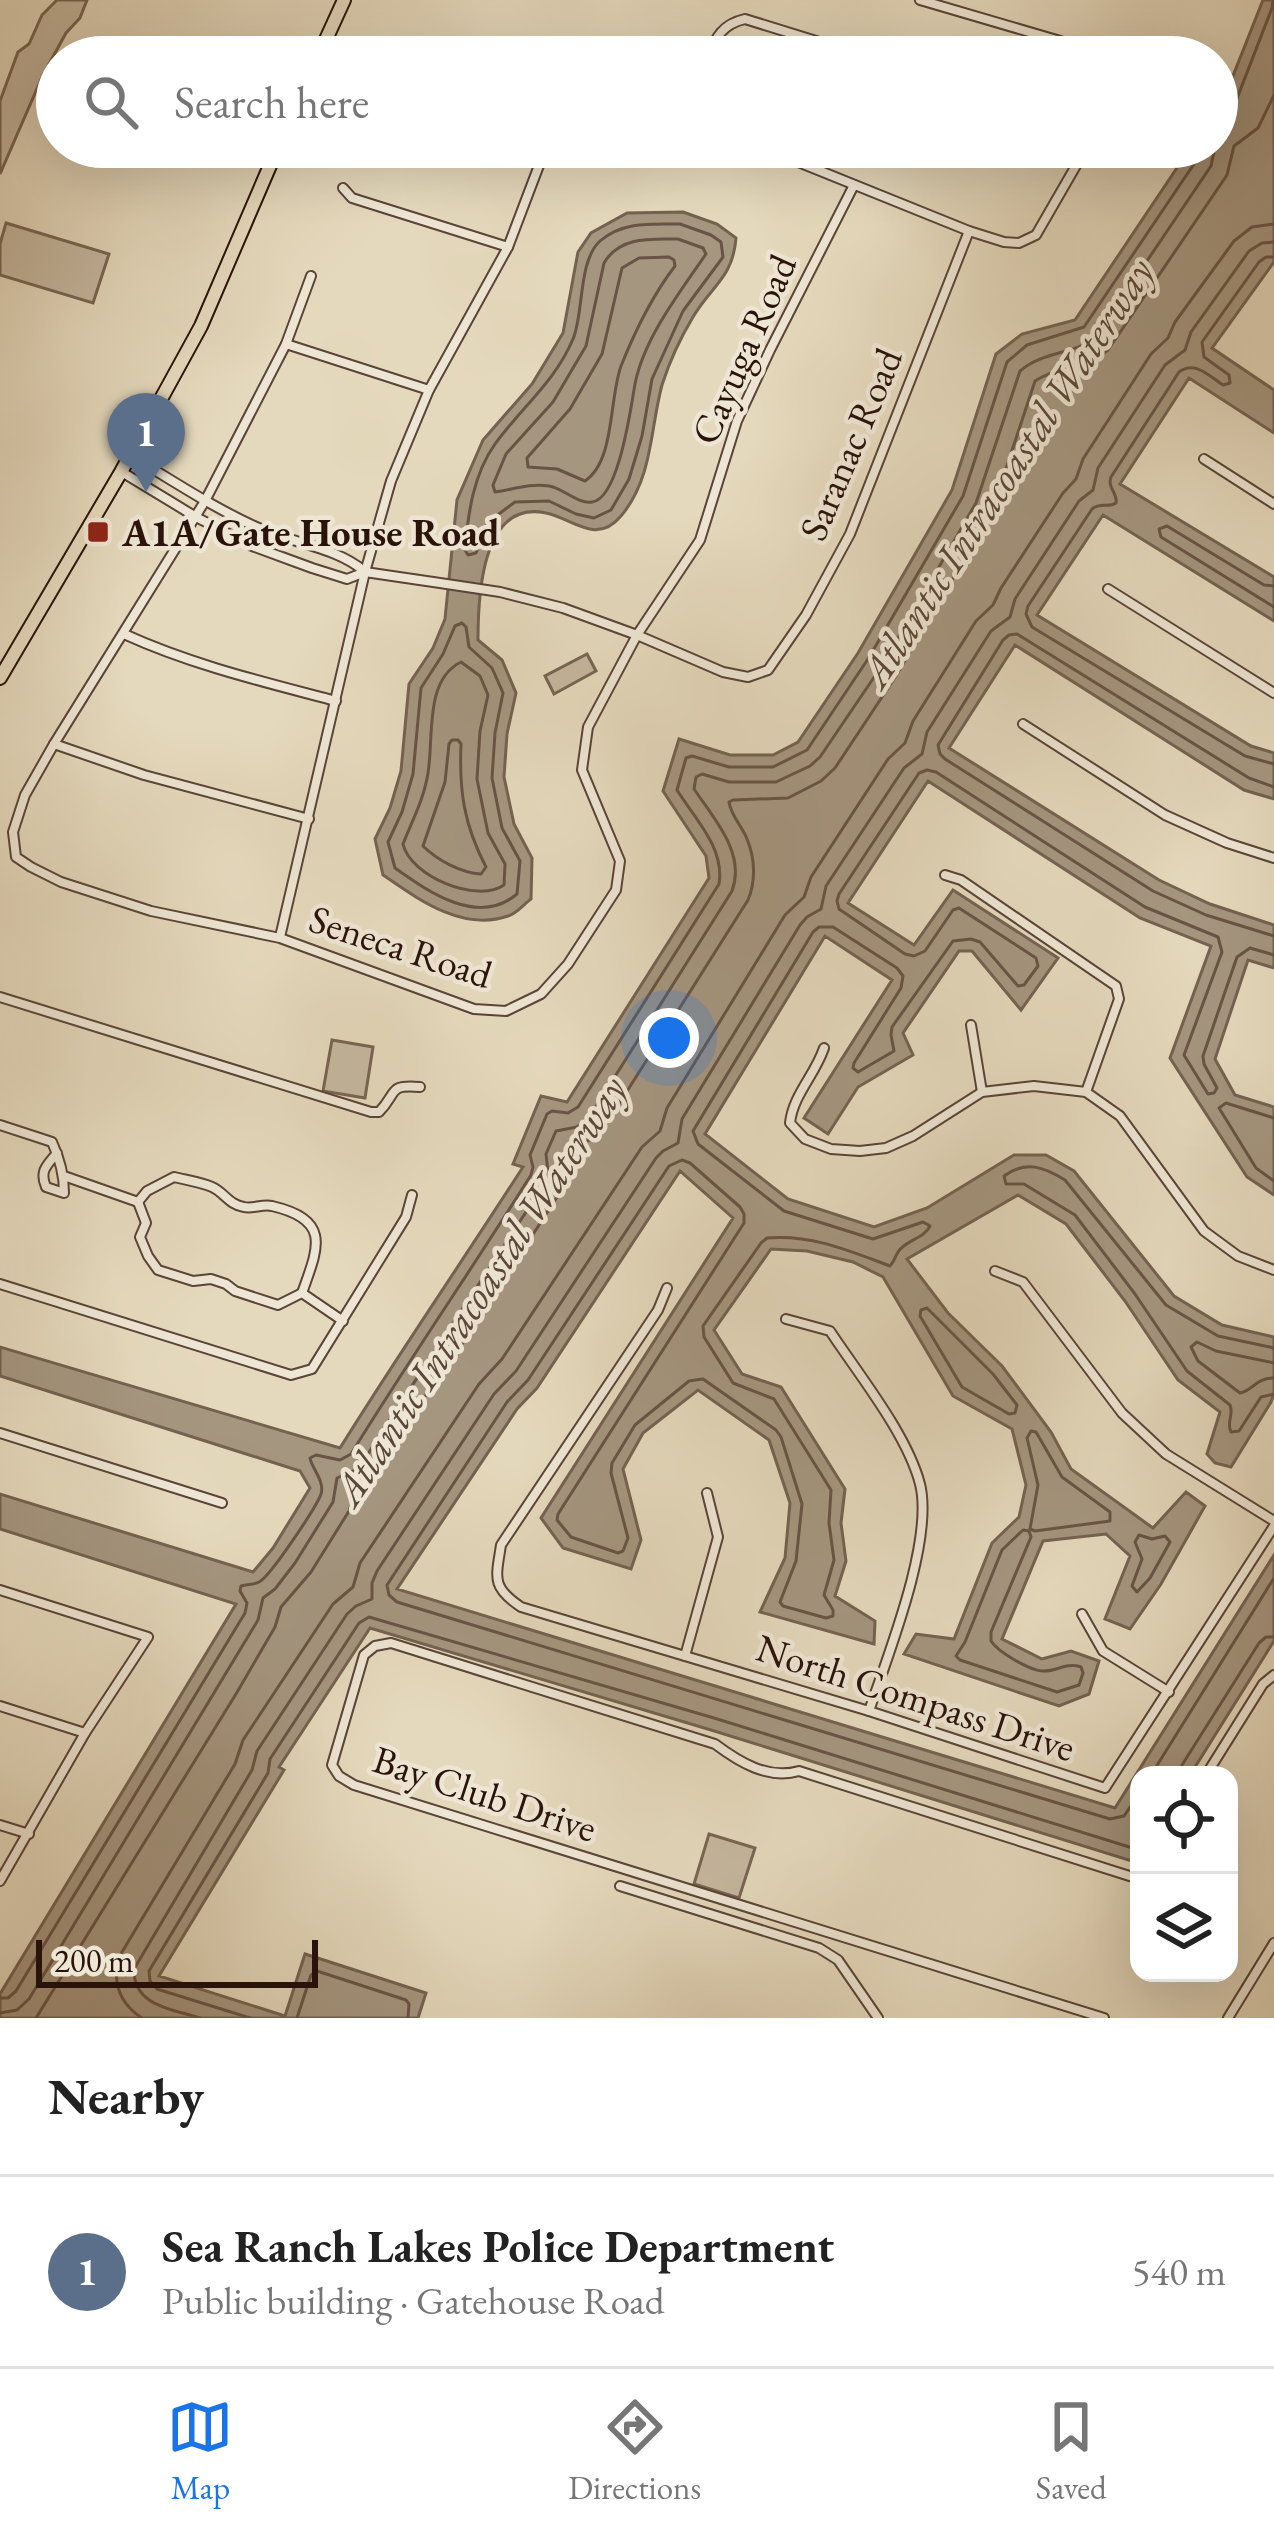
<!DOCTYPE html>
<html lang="en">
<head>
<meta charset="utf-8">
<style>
	body { margin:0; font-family:"EB Garamond",serif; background:#f2f2f2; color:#222 }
	.controls { position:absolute; right:36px; bottom:36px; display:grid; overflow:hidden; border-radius:24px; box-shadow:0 12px 48px #0002 }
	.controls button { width:108px; height:108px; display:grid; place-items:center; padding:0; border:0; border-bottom:3px solid #e0e0e0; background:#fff; color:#222; font:60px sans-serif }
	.scale { position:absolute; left:36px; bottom:30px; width:282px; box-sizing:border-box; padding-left:12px; border:6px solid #2a130a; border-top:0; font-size:33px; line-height:42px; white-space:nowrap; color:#2a130a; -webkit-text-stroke:9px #eee6d4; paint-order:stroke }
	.you { position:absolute; left:669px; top:1038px; width:42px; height:42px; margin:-30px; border:9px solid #fff; border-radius:50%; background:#1a73e8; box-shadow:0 0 0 18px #1a73e833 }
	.badge { display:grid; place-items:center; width:78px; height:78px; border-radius:50%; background:#1a73e8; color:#fff; font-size:39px; font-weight:700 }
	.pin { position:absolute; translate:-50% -99px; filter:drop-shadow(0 3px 6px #0008) }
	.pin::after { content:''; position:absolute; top:63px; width:42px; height:36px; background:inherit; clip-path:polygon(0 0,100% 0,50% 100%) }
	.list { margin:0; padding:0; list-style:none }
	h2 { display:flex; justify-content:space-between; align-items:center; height:156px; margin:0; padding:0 48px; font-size:51px }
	h2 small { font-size:39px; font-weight:400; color:#767676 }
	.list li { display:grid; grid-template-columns:78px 1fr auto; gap:36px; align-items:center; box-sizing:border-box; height:192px; padding:0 48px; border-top:3px solid #e0e0e0 }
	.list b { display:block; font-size:45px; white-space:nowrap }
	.list p { margin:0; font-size:39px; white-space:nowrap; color:#767676 }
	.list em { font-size:39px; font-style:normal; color:#767676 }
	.icon { flex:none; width:66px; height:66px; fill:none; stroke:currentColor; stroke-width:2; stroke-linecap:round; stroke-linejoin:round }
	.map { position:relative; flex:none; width:1274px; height:2018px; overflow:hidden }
	.search { position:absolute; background:#fff; box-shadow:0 12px 48px #0002; left:36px; right:36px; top:36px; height:132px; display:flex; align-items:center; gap:30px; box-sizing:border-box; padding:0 42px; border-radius:66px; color:#767676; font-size:45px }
	.sheet { height:348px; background:#fff }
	nav { display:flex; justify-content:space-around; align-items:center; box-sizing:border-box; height:168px; border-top:3px solid #e0e0e0; background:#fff; font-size:33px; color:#767676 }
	nav a { display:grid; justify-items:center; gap:6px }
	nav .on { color:#1a73e8 }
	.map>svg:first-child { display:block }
	.green { fill:#c5b79f; stroke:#786554; stroke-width:3 }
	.water { fill:#a59680; stroke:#746251; stroke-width:3 }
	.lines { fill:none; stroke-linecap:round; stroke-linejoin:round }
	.shore { stroke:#685445; stroke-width:3 }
	.minor-casing { stroke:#594437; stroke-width:12 }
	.primary-casing { stroke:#2a130a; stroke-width:16 }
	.minor { stroke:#eee6d4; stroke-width:8 }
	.primary { stroke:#e5d9bd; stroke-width:12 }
	.poi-dot { fill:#8f2418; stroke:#eee6d4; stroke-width:4.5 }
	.labels { text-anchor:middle; stroke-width:9; stroke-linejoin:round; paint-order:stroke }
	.street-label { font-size:39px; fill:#2a130a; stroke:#eee6d4 }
	.poi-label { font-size:39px; font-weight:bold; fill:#2a130a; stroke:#eee6d4; text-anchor:start }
	.water-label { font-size:42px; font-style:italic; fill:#5b4739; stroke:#eee6d4 }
</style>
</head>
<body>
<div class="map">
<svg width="1274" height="2018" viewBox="0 0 1274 2018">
	<rect width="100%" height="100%" fill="#e5d9bd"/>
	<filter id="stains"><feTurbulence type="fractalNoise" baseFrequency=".00167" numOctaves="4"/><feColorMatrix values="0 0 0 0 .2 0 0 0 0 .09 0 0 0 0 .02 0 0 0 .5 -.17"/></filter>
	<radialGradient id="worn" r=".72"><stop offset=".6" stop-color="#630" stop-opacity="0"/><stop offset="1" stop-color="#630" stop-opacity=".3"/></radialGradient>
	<g class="green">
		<path d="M 57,0 L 87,0 L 80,18 L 66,33 L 43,75 L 0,174 L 0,101 L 18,52 L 29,44 L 42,15 Z"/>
		<path d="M 6,223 L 109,254 L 93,303 L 0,275 L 0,244 Z"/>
		<path d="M 587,654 L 596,671 L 554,694 L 545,676 Z"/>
		<path d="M 332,1040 L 373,1047 L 365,1098 L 323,1091 Z"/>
		<path d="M 709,1834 L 755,1848 L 739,1898 L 694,1884 Z"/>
	</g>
	<g class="water">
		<path d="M 1263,0 L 1274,0 L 1274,262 L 1212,348 L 1274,390 L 1274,433 L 1189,378 L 1120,484 L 1274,577 L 1274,621 L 1103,515 L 1037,615 L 1251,746 L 1274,753 L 1274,799 L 1244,790 L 1015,645 L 949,748 L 1159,880 L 1210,904 L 1274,925 L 1274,968 L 1248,960 L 1215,1059 L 1235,1095 L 1274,1107 L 1274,1195 L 1247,1177 L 1170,1058 L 1211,946 L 1140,918 L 928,781 L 848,903 L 914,945 L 953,890 L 1058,958 L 1021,1010 L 972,951 L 959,951 L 903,1033 L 913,1055 L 858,1087 L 828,1134 L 804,1118 L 892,980 L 825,936 L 705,1134 L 788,1199 L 874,1227 L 927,1208 L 1014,1155 L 1046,1155 L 1074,1171 L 1174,1296 L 1222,1325 L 1274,1337 L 1274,1393 L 1271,1402 L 1231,1467 L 1215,1463 L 1207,1454 L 1220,1412 L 1178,1380 L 1125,1301 L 1066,1224 L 1018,1195 L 907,1259 L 948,1313 L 1002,1366 L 1051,1432 L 1071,1469 L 1153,1528 L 1186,1492 L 1205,1506 L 1161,1584 L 1130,1629 L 1105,1619 L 1130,1556 L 1106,1534 L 1043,1541 L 1002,1639 L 1042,1659 L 1071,1651 L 1099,1661 L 1089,1694 L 1059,1706 L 904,1654 L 916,1634 L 954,1639 L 992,1543 L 1019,1517 L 1026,1485 L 1012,1429 L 953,1396 L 883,1277 L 853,1262 L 807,1251 L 771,1249 L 714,1330 L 742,1374 L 781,1387 L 845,1489 L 841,1523 L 846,1561 L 835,1596 L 875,1621 L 874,1644 L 760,1612 L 785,1558 L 790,1503 L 769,1440 L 698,1390 L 643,1433 L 623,1469 L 641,1540 L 631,1569 L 563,1548 L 541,1518 L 733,1218 L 680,1171 L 537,1388 L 517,1409 L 397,1589 L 1115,1808 L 1274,1555 L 1274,1641 L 1190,1775 L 1139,1775 L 1139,1856 L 1135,1862 L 711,1730 L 370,1628 L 279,1767 L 284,1770 L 159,1976 L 285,2016 L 305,1954 L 426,1993 L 418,2018 L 0,2018 L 0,1994 L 236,1604 L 0,1529 L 0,1494 L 253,1572 L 273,1548 L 310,1488 L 300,1471 L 0,1376 L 0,1347 L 340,1448 C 399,1353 462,1262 523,1167 L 513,1164 L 541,1096 L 567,1102 L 709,878 L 706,856 L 663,791 L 679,739 L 730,755 L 773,755 L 798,742 L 858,653 L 952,490 L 996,354 L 1022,334 L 1075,320 L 1191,147 L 1217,147 L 1217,109 L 1225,96 Z"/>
		<path d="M 683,212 L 717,224 L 736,238 C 733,278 711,286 693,317 C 681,337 669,363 662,385 C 650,429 653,478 621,516 C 596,546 572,518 546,513 C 481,499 478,598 478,640 L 502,660 L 516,693 L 507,734 L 504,777 L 514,824 L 532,858 L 531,899 C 524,904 516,914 508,916 C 462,932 418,899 383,875 L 375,839 L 390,808 L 401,771 L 409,684 L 433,648 L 445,619 L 457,500 L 483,440 L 532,384 L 563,333 L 578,252 L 591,233 L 627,213 Z"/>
	</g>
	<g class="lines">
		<g class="shore">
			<path d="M 1217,114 L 1228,112 L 1236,101 L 1272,8 L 1273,0"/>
			<path d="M 680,224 L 711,235 L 721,242 L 723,257 L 683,311 L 652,379 L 642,436 L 629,479 L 611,510 L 594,518 L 576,514 L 549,501 L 515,502 L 488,522 L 476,553 L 468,555 L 465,550 C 468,514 473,475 495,444 C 521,408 555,382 573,339 C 584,313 578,261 600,241 C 623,221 652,224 680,224 Z"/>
			<path d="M 678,239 L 703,248 L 706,254 C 680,292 644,338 635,384 C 631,406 619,499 592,502 C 577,504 563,488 549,486 C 529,483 512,490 495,492 L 493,485 L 506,454 L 553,402 L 586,346 L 604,263 C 620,236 650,239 678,239 Z"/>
			<path d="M 669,257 L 674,260 L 675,266 C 652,296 635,331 621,366 C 609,399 615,461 585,481 L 557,469 L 528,467 L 527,458 L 570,409 L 602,354 L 622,268 L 639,258 Z"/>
			<path d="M 1274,257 L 1266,257 L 1259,262 L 1202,342 L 1204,357 L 1229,375 L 1230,383 L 1223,385 C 1209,376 1195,360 1179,372 L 1111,477 C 1107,488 1118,493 1116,503 C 1109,508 1100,502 1092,509 L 1028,606 L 1026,614 L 1032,627 L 1245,756 L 1274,764"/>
			<path d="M 1274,586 L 1264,585 L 1167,526 L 1159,529 L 1161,537 L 1274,607"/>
			<path d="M 462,623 L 466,627 L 469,647 L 492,668 L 503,693 L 495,733 L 492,778 L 502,828 L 520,861 L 517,894 C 478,927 429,892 395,868 L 388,842 L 402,812 L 413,774 L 421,688 L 443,654 L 455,626 Z"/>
			<path d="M 461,662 L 480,676 L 488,695 L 480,731 L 477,779 L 488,833 L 505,864 L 504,885 C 477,904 410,876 403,844 C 412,821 424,799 428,773 C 434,738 424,680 461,662 Z"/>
			<path d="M 452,740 L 458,740 L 461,744 C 459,791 464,825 486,867 L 481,874 C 461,873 437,860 423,846 L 445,782 L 449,744 Z"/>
			<path d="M 1274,787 L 1249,778 L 1017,634 L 1009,635 L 1003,640 L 938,745 L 940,754 L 945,759 L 1153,891 L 1206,915 L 1274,936"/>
			<path d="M 1274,1118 L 1226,1103 L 1219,1108 L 1256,1168 L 1274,1181"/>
			<path d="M 927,1308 L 993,1374 L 1017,1405 L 1015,1413 L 1009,1414 L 962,1387 L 920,1316 L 921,1310 Z"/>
			<path d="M 1274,1348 L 1218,1336 L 1166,1305 L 1065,1180 C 1044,1167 1026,1160 1004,1176 L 1006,1184 L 1024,1184 L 1075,1215 L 1135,1294 L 1187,1371 L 1230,1405 C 1234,1415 1226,1423 1231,1432 L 1239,1431 L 1261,1397 L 1274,1394"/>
			<path d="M 1274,1363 L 1216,1351 L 1197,1342 L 1191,1347 L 1198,1361 L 1240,1393 C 1252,1391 1256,1378 1274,1378"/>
			<path d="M 1031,1431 L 1036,1432 L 1062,1477 L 1110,1512 L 1110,1521 L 1035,1531 L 1030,1529 L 1038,1485 L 1027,1438 Z"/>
			<path d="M 1023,1530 L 1029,1531 L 1031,1537 L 991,1632 L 991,1641 C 998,1652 1029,1670 1042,1671 C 1057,1672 1065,1662 1081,1667 L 1083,1673 L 1079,1685 L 1057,1692 L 960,1660 L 956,1656 L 965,1642 L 1002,1550 Z"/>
			<path d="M 1139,1535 L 1152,1539 L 1165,1536 L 1170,1542 L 1150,1578 L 1137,1592 L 1132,1586 L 1142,1559 L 1135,1542 Z"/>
			<path d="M 1151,1775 L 1274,1578"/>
			<path d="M 1180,1775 L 1182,1765 L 1259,1643 L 1266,1637 L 1274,1637"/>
			<path d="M 1139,1794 L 1124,1816 L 1110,1819 L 397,1602 L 389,1595 L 387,1585 L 507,1402 L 528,1380 L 669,1166 L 682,1160 L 690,1163 L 740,1207 L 744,1214 L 744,1223 L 558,1514 L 557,1520 L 571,1537 L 618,1553 L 623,1551 L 628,1538 L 611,1473 L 612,1463 L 635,1425 L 689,1381 L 703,1379 L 776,1430 L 781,1437 L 802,1504 L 796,1561 L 780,1602 L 783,1606 L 826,1618 L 833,1616 L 833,1610 L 824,1595 L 834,1560 L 829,1523 L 831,1490 L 774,1399 L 733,1383 L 704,1337 L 703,1326 L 761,1243 L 767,1238 C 811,1234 850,1251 890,1266 C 894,1262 895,1257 898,1252 C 905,1240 924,1239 930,1226 L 923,1222 L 873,1239 L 784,1211 L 698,1144 L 693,1131 L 813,932 L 819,927 L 833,927 L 897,968 L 903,976 L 901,988 L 854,1063 L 853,1068 L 858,1072 L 894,1051 L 891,1035 L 892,1027 L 953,941 L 971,939 L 980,942 L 1018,986 L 1024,985 L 1038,966 L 1036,958 L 959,908 L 953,910 L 925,951 L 914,956 L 905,954 L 839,909 L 837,901 L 839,894 L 919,773 L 927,770 L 936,772 L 1145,907 L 1218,937 L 1222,952 L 1184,1055 L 1208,1094 L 1214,1093 L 1217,1088 L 1204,1064 L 1203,1056 L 1237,957 L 1250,948 L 1274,955"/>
			<path d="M 0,1998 L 8,1998 L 16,1991 L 245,1613 L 247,1603 L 240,1591 L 241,1586 C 247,1584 254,1585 259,1582 C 270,1577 317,1506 321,1494 C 325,1481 312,1469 310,1458 L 316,1455 L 340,1460 L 351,1454 C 409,1360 472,1269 531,1175 L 533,1167 L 530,1155 L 547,1114 L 552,1111 L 568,1113 L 578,1107 L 719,884 C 725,848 695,819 677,790 L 686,758 L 692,756 L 729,767 L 773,767 L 807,750 L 868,659 L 963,496 L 1007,362 L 1027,345 L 1084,327 L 1198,158 L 1200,147"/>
			<path d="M 0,2013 L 17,2010 L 29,1999 L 258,1620 L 263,1598 L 275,1589 L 295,1563 L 333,1502 L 337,1478 L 355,1470 L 363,1462 C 422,1368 484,1278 544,1184 L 548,1172 L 546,1154 L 556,1131 L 577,1127 L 590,1116 L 732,891 C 746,853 714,819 694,789 L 696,777 L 702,774 L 729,782 L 776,782 L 810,766 L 820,757 L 881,667 L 976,503 L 1020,371 C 1043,351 1072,355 1095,338 L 1211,166 L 1215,147"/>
			<path d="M 36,2018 L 236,1694 L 275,1627 L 281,1607 L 311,1572 L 349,1511 L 356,1491 L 378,1472 L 442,1369 L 465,1340 L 559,1194 C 567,1178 562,1163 568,1149 L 592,1139 L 605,1126 L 748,900 C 756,881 755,858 747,839 C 742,826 731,816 729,802 L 733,800 L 788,798 L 821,781 L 835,768 L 896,676 L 992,511 L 1035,381 C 1057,366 1086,368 1108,350 L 1227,175 L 1234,146 L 1258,128 L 1274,95"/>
			<path d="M 142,2018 C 119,2003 112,1983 119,1957 L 235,1764 L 243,1740 L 333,1604 L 353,1587 L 360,1563 L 479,1384 L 502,1359 L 642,1147 L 660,1131 L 667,1108 L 785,915 L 804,897 L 811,877 L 888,759 L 905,743 L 913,721 L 976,621 L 993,605 L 1001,588 L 1063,493 L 1076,479 L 1083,459 L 1151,354 L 1168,338 L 1175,322 L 1234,241 L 1252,227 L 1274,224"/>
			<path d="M 200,2018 C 172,2009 133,2006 134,1969 L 252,1770 L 257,1751 L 347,1614 L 356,1606 L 372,1599 L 372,1583 L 377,1571 L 494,1394 L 516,1371 L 656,1158 L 663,1151 L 678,1143 L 682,1119 L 800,925 L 807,917 L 821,909 L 826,886 L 904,768 L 922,754 L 927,732 L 991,631 L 1010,617 L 1015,599 L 1079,501 L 1093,490 L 1098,468 L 1165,365 L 1185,350 L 1191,332 L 1249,251 L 1262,243 L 1274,242"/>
			<path d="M 250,2018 L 157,1989 L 150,1981 L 149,1971 L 268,1773 L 270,1759 L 359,1623 L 369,1617 L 714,1718 L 1139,1850"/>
			<path d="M 297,2018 L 311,1975 L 317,1971 L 406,2000 L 409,2004 L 408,2018"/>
		</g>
		<g class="minor-casing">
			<g id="minor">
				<path d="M 920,0 L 1115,57"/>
				<path d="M 709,57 C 715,37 723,24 745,19 L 868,57"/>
				<path d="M 751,147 L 798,162 L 969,231 L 1004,242 L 1019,243 L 1036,235 L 1081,157 L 1082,147"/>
				<path d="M 343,188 L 352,198 L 508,247"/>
				<path d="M 311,276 L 286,344 L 205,501 L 54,744 L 25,795 L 13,832 L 16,857 L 31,867 L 61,882 L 151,911 L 280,938 L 474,1009 L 506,1011 L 541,994 L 568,964 L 616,890 L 620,861 L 582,770 L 588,727 L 637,635 L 700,540 L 737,421 L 770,350 L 854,185"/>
				<path d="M 286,344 L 429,390"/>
				<path d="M 130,455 C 173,481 215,509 261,529 C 294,543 337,548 364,571"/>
				<path d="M 1204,459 L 1274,504"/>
				<path d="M 122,472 L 196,517 L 252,546 L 312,568 L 347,579 L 365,572 L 440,583 L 500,592 L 563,608 L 637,635 L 723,672 L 748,677 L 768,670 L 806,615 L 850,534 L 969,231"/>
				<path d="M 1108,589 L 1274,693"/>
				<path d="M 124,634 C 192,665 264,682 336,701"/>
				<path d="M 1023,724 L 1165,815 L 1227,843 L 1274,858"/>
				<path d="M 54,744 L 144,775 L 309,819"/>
				<path d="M 945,875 L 961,880 L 1116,986 L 1119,999 L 1086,1092"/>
				<path d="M 280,937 L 365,572 L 391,481 L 429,390 L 508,247 L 546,147"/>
				<path d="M 0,997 L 371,1112 L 379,1112 C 398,1093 387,1084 420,1087"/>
				<path d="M 971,1025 L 982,1092"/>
				<path d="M 824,1048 C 815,1075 793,1095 790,1123 L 805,1139 L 831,1149 L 860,1151 L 886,1148 L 913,1136 L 982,1092 L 1034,1086 L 1086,1092 L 1120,1116 L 1204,1231 L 1238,1256 L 1274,1270"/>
				<path d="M 0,1125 L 52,1142 C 60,1159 64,1175 64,1193 L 46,1187 C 39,1171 47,1165 57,1153"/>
				<path d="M 64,1176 L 138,1202"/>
				<path d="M 138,1202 L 146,1223 L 140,1237 L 148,1256 L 158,1270 L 193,1281 L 211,1279 L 226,1284 L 235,1291 L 278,1305 L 302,1293 L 343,1321"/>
				<path d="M 138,1202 L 147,1191 L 174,1177 C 186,1180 200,1182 212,1187 C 224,1192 229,1205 244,1207 C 253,1209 262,1204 272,1206 C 332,1220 318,1248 302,1293"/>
				<path d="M 995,1271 L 1023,1282 L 1122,1413 L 1166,1454 L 1274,1521"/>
				<path d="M 0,1284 L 291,1375 L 312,1369 L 406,1217 L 412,1195"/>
				<path d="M 667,1288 L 658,1310 L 501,1545 C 496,1578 491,1587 521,1607 L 869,1711 L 1105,1788 L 1274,1526"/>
				<path d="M 786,1319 L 830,1331 C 859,1375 907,1434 920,1484 C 934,1540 888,1655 869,1711"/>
				<path d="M 0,1433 L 222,1503"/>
				<path d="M 0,1590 L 148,1637 L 85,1733 L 0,1881"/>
				<path d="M 1082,1614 L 1103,1651 L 1169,1692"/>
				<path d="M 685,1656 L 718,1537 L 707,1493"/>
				<path d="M 0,1706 L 85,1733"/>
				<path d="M 1206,1775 L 1263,1684 L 1274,1675"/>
				<path d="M 0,1825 L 29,1834"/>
				<path d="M 620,1886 L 819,1948 L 838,1960 L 878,2018"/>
				<path d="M 1104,2018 L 354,1785 L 339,1776 L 332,1765 L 364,1655 L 375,1646 L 391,1643 L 715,1744 C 739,1762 768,1780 799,1771 L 1139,1879"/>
				<path d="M 1228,2018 L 1274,1943"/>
			</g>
		</g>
		<g class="primary-casing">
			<g id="primary">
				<path d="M 318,57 L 344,0"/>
				<path d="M 0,678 L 121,472 L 201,326 L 278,147"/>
			</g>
		</g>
		<use href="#minor" class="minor"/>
		<use href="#primary" class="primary"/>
	</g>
	<rect class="poi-dot" x="86" y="520" width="24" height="24" rx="6"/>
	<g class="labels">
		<g class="street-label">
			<text transform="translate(743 349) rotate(-66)" y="14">Cayuga Road</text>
			<text transform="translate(850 444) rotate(-67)" y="14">Saranac Road</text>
			<text transform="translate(401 946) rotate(18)" y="14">Seneca Road</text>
			<text transform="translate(916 1697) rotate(18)" y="14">North Compass Drive</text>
			<text transform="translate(485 1793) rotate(18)" y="14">Bay Club Drive</text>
		</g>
		<g class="poi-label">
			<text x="122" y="546">A1A/Gate House Road</text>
		</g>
		<g class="water-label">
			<text transform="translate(1006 472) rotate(-57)" y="15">Atlantic Intracoastal Waterway</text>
			<text transform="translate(479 1290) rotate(-57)" y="15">Atlantic Intracoastal Waterway</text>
		</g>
	</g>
	<rect width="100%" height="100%" filter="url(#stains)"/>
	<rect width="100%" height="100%" fill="url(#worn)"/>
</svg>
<div class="controls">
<button><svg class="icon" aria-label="locate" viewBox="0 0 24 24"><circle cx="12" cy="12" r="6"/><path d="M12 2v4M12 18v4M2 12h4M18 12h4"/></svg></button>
<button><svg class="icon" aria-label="layers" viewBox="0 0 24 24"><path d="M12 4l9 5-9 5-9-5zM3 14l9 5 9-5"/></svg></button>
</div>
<div class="scale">200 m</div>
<div class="you"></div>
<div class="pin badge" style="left:146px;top:492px;background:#5c6f8a">1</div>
<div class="search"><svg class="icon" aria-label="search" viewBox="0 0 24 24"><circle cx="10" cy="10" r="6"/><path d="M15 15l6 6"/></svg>Search here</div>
</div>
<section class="sheet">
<h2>Nearby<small></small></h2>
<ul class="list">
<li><span class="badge" style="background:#5c6f8a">1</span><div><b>Sea Ranch Lakes Police Department</b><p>Public building · Gatehouse Road</p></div><em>540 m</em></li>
</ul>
</section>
<nav>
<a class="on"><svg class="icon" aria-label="map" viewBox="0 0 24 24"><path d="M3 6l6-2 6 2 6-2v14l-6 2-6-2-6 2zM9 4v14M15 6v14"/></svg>Map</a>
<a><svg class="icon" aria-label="directions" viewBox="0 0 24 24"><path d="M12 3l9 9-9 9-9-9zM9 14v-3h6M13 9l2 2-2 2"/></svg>Directions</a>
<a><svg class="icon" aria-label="saved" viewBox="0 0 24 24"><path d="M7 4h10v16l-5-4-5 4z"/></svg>Saved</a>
</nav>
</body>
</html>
